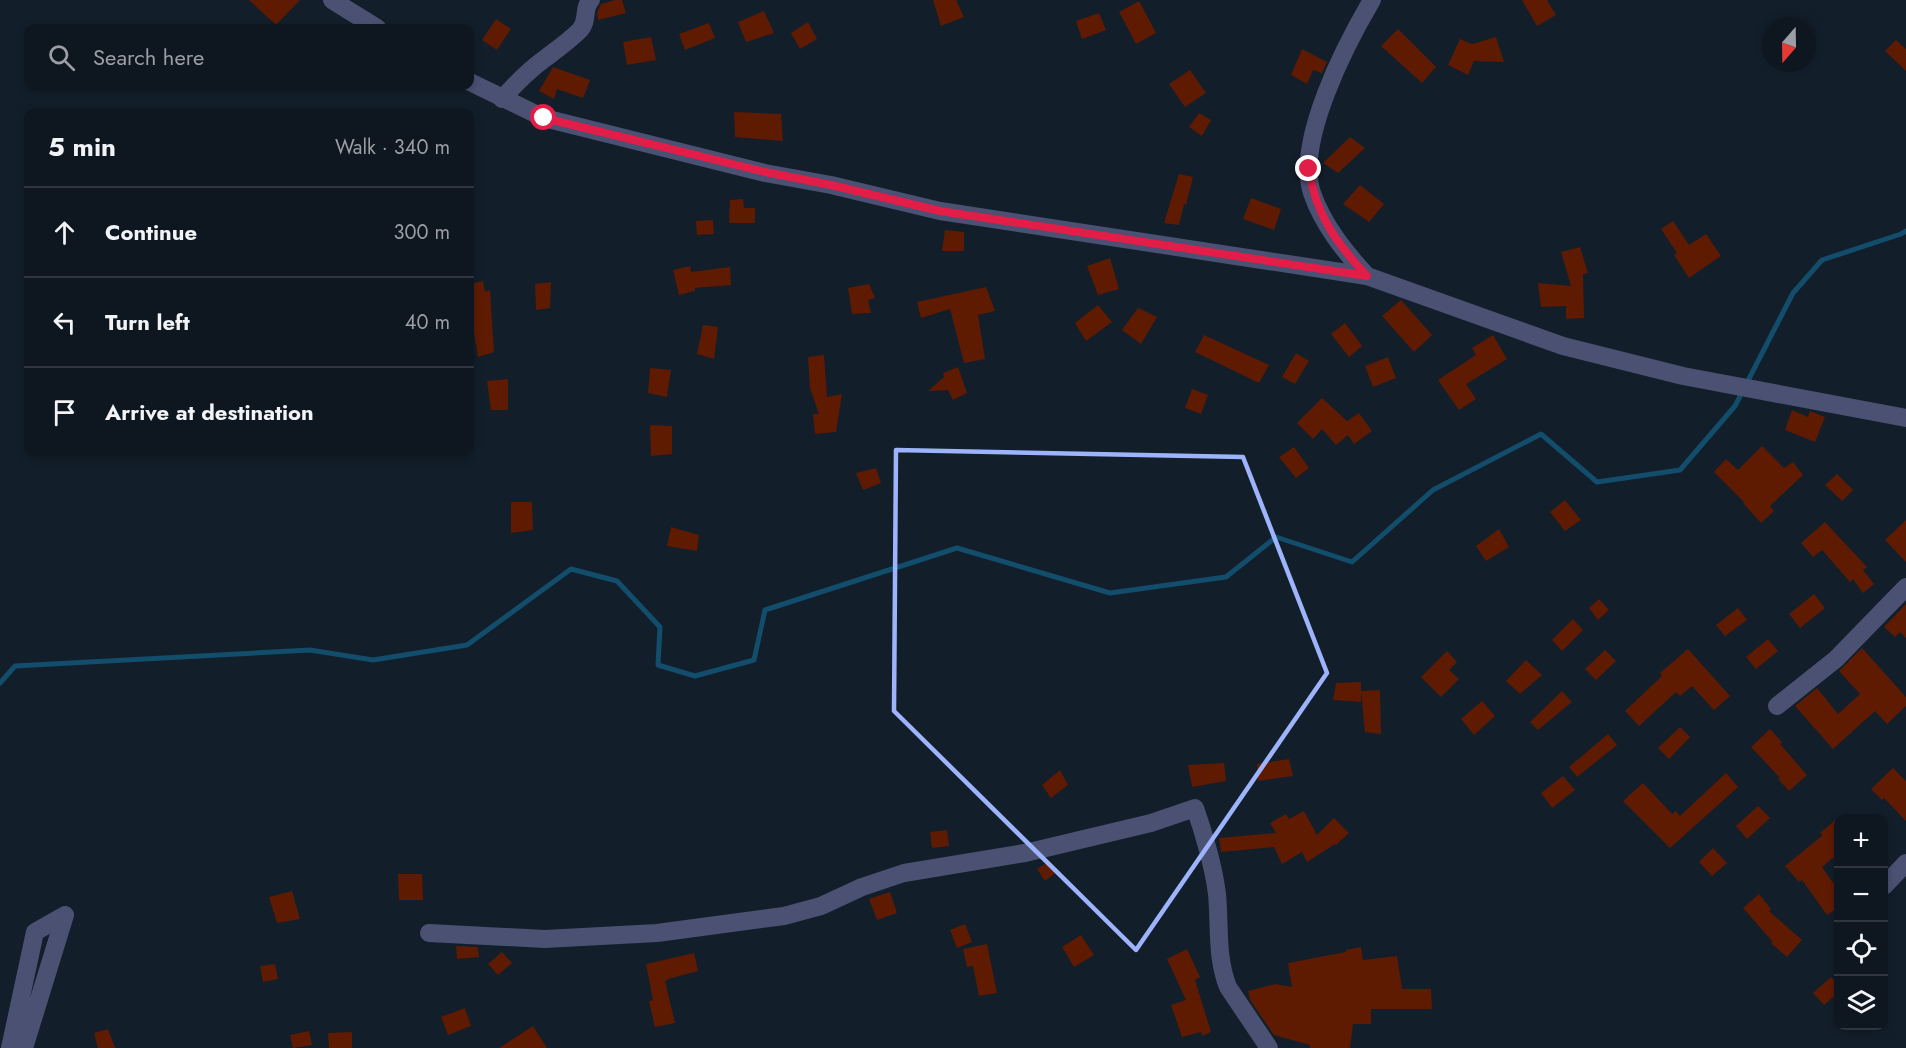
<!DOCTYPE html>
<html lang="en">
<head>
<meta charset="utf-8">
<style>
	body { margin:0; font-family:Jost,sans-serif; background:#171f29; color:#f1f3f6 }
	.controls { position:absolute; right:18px; bottom:18px; display:grid; overflow:hidden; border-radius:12px; box-shadow:0 3px 9px #0003 }
	.controls button { width:54px; height:54px; display:grid; place-items:center; padding:0; border:0; border-bottom:2px solid #2e353e; background:#0e1620; color:#f1f3f6; font:30px sans-serif }
	.compass { position:absolute; left:1762px; top:18px; width:54px; height:54px; border-radius:50%; background:#0e1620; box-shadow:0 3px 9px #0003; rotate:200deg }
	.stop { position:absolute; width:18px; height:18px; margin:-14px; border:4px solid #e11d48; border-radius:50%; background:#fff }
	.stop.end { background:#e11d48; border-color:#fff; box-shadow:0 2px 6px #0008 }
	.list { margin:0; padding:0; list-style:none }
	h2 { display:flex; justify-content:space-between; align-items:center; height:78px; margin:0; padding:0 24px; font-size:26px }
	h2 small { font-size:20px; font-weight:400; color:#9b9fa5 }
	.list li { display:grid; grid-template-columns:39px 1fr auto; gap:18px; align-items:center; box-sizing:border-box; height:90px; padding:0 24px; border-top:2px solid #2e353e }
	.list b { display:block; font-size:22px; white-space:nowrap }
	.list em { font-size:20px; font-style:normal; color:#9b9fa5 }
	.icon { flex:none; width:33px; height:33px; fill:none; stroke:currentColor; stroke-width:2; stroke-linecap:round; stroke-linejoin:round }
	.map { position:relative; flex:none; width:1906px; height:1048px; overflow:hidden }
	.search { position:absolute; background:#0e1620; box-shadow:0 3px 9px #0003; left:24px; top:24px; width:450px; height:66px; display:flex; align-items:center; gap:15px; box-sizing:border-box; padding:0 21px; border-radius:12px; color:#9b9fa5; font-size:22px }
	.panel { position:absolute; background:#0e1620; box-shadow:0 3px 9px #0003; left:24px; top:108px; width:450px; height:348px; border-radius:12px }
	.map>svg:first-child { display:block }
	.lines { fill:none; stroke-linecap:round; stroke-linejoin:round }
	.stream { stroke:#124d6b; stroke-width:5 }
	.building { fill:#5e1b02 }
	.minor { stroke:#4a5173; stroke-width:18 }
	.route { stroke:#e11d48; stroke-width:8 }
	.marked { fill:none; stroke:#9db4fd; stroke-width:4.5; stroke-linejoin:round }
</style>
</head>
<body>
<div class="map">
<svg width="1906" height="1048" viewBox="0 0 1906 1048">
	<rect width="100%" height="100%" fill="#121e2a"/>
	<g class="lines">
		<path class="stream" d="M 0,683 L 15,666 L 310,650 L 373,660 L 467,645 L 571,569 L 617,581 L 660,627 L 658,665 L 695,676 L 754,660 L 765,610 L 957,548 L 1110,593 L 1226,577 L 1276,537 L 1352,562 L 1433,490 L 1541,434 L 1597,482 L 1680,470 L 1735,406 L 1793,293 L 1822,260 L 1901,234 L 1906,231"/>
	</g>
	<g class="building">
		<path d="M 249,0 L 300,0 L 276,25 Z"/>
		<path d="M 615,0 L 622,0 L 626,13 L 598,20 L 597,13 L 601,4 Z"/>
		<path d="M 933,0 L 956,0 L 964,17 L 941,26 Z"/>
		<path d="M 1522,0 L 1547,0 L 1556,15 L 1537,26 Z"/>
		<path d="M 1139,1 L 1156,33 L 1136,44 L 1119,12 Z"/>
		<path d="M 764,11 L 774,33 L 746,42 L 738,22 Z"/>
		<path d="M 1099,13 L 1106,30 L 1082,39 L 1076,21 Z"/>
		<path d="M 496,19 L 511,29 L 497,50 L 482,40 Z"/>
		<path d="M 808,22 L 817,39 L 800,49 L 791,33 Z"/>
		<path d="M 709,23 L 715,38 L 685,50 L 679,34 Z"/>
		<path d="M 1398,29 L 1436,67 L 1422,83 L 1381,46 Z"/>
		<path d="M 651,37 L 656,60 L 627,65 L 623,42 Z"/>
		<path d="M 1496,37 L 1504,62 L 1474,61 L 1468,75 L 1448,65 L 1460,39 L 1472,44 Z"/>
		<path d="M 1896,40 L 1906,49 L 1906,71 L 1885,51 Z"/>
		<path d="M 1302,49 L 1327,62 L 1322,73 L 1313,70 L 1307,84 L 1291,75 Z"/>
		<path d="M 553,67 L 590,80 L 583,98 L 557,89 L 554,99 L 539,91 Z"/>
		<path d="M 1190,70 L 1206,93 L 1185,107 L 1169,84 Z"/>
		<path d="M 734,112 L 781,114 L 783,141 L 735,137 Z"/>
		<path d="M 1199,113 L 1211,120 L 1202,136 L 1189,127 Z"/>
		<path d="M 1350,137 L 1365,148 L 1338,173 L 1323,163 Z"/>
		<path d="M 1179,174 L 1193,177 L 1186,205 L 1184,204 L 1179,225 L 1164,223 Z"/>
		<path d="M 1360,185 L 1384,204 L 1369,222 L 1343,204 Z"/>
		<path d="M 1251,198 L 1281,209 L 1274,230 L 1243,219 Z"/>
		<path d="M 743,199 L 744,208 L 755,208 L 755,223 L 729,223 L 730,200 Z"/>
		<path d="M 713,220 L 714,234 L 697,235 L 696,221 Z"/>
		<path d="M 1673,221 L 1689,245 L 1706,234 L 1721,256 L 1689,278 L 1674,255 L 1677,253 L 1661,229 Z"/>
		<path d="M 945,230 L 964,232 L 964,251 L 942,251 Z"/>
		<path d="M 1580,247 L 1588,273 L 1583,274 L 1584,318 L 1566,319 L 1566,306 L 1541,307 L 1538,283 L 1571,286 L 1561,252 Z"/>
		<path d="M 1110,258 L 1119,289 L 1098,295 L 1087,266 Z"/>
		<path d="M 690,266 L 691,272 L 730,267 L 731,285 L 695,288 L 695,291 L 679,295 L 673,270 Z"/>
		<path d="M 483,281 L 485,292 L 490,290 L 494,352 L 478,357 L 471,314 L 470,315 L 470,284 Z"/>
		<path d="M 551,282 L 550,308 L 536,310 L 535,284 Z"/>
		<path d="M 869,284 L 875,298 L 868,300 L 871,313 L 852,314 L 848,288 Z"/>
		<path d="M 986,287 L 995,311 L 978,315 L 985,359 L 964,363 L 950,309 L 921,318 L 917,302 Z"/>
		<path d="M 1401,300 L 1432,335 L 1414,352 L 1382,316 Z"/>
		<path d="M 1098,305 L 1112,322 L 1086,341 L 1075,323 Z"/>
		<path d="M 1138,308 L 1157,317 L 1141,344 L 1122,330 Z"/>
		<path d="M 1345,323 L 1362,346 L 1349,357 L 1331,334 Z"/>
		<path d="M 703,325 L 718,327 L 714,359 L 697,354 Z"/>
		<path d="M 1204,335 L 1269,365 L 1259,383 L 1195,352 Z"/>
		<path d="M 1493,335 L 1507,359 L 1466,384 L 1476,399 L 1459,410 L 1438,380 L 1476,355 L 1472,348 Z"/>
		<path d="M 1296,353 L 1309,361 L 1295,384 L 1282,377 Z"/>
		<path d="M 824,355 L 827,397 L 842,394 L 836,432 L 815,434 L 813,414 L 819,414 L 810,388 L 808,357 Z"/>
		<path d="M 1388,357 L 1396,378 L 1373,387 L 1365,366 Z"/>
		<path d="M 958,367 L 967,393 L 953,400 L 948,390 L 928,391 L 944,377 L 943,373 Z"/>
		<path d="M 650,368 L 671,370 L 667,397 L 648,393 Z"/>
		<path d="M 508,379 L 508,410 L 491,410 L 487,381 Z"/>
		<path d="M 1192,389 L 1208,395 L 1201,414 L 1185,408 Z"/>
		<path d="M 1322,398 L 1347,421 L 1359,413 L 1372,431 L 1354,444 L 1348,435 L 1336,445 L 1322,429 L 1313,439 L 1297,423 Z"/>
		<path d="M 1792,410 L 1808,417 L 1810,411 L 1825,417 L 1815,442 L 1785,430 Z"/>
		<path d="M 650,425 L 672,426 L 672,454 L 651,456 Z"/>
		<path d="M 1762,446 L 1784,468 L 1793,462 L 1803,475 L 1770,506 L 1774,511 L 1761,523 L 1743,503 L 1744,502 L 1714,472 L 1726,459 L 1738,470 Z"/>
		<path d="M 1294,447 L 1309,468 L 1296,478 L 1279,457 Z"/>
		<path d="M 876,468 L 881,483 L 863,490 L 856,473 Z"/>
		<path d="M 1837,474 L 1853,490 L 1842,501 L 1825,485 Z"/>
		<path d="M 1565,500 L 1581,520 L 1565,531 L 1550,512 Z"/>
		<path d="M 511,502 L 532,502 L 533,530 L 511,533 Z"/>
		<path d="M 1906,520 L 1906,562 L 1885,540 Z"/>
		<path d="M 1825,522 L 1867,567 L 1863,570 L 1874,584 L 1863,593 L 1853,579 L 1850,582 L 1822,550 L 1813,557 L 1801,543 Z"/>
		<path d="M 671,527 L 699,535 L 697,551 L 667,546 Z"/>
		<path d="M 1499,529 L 1509,547 L 1486,561 L 1476,546 Z"/>
		<path d="M 1814,594 L 1825,608 L 1800,628 L 1789,614 Z"/>
		<path d="M 1599,599 L 1609,610 L 1598,620 L 1589,608 Z"/>
		<path d="M 1906,604 L 1906,638 L 1900,632 L 1895,637 L 1884,627 Z"/>
		<path d="M 1738,608 L 1747,620 L 1725,636 L 1716,625 Z"/>
		<path d="M 1573,619 L 1583,630 L 1562,651 L 1552,640 Z"/>
		<path d="M 1768,639 L 1778,651 L 1756,669 L 1746,657 Z"/>
		<path d="M 1862,648 L 1906,697 L 1906,706 L 1887,724 L 1875,711 L 1833,749 L 1795,706 L 1817,688 L 1838,714 L 1860,694 L 1839,671 Z"/>
		<path d="M 1688,649 L 1730,696 L 1714,710 L 1692,686 L 1680,696 L 1676,692 L 1639,726 L 1625,711 L 1662,676 L 1660,673 Z"/>
		<path d="M 1605,650 L 1616,661 L 1596,680 L 1585,669 Z"/>
		<path d="M 1447,651 L 1457,662 L 1449,670 L 1459,679 L 1441,697 L 1421,677 Z"/>
		<path d="M 1526,660 L 1542,675 L 1520,694 L 1506,681 Z"/>
		<path d="M 1361,682 L 1361,702 L 1333,700 L 1336,683 Z"/>
		<path d="M 1380,690 L 1381,734 L 1365,732 L 1361,691 Z"/>
		<path d="M 1562,691 L 1572,702 L 1538,730 L 1530,722 Z"/>
		<path d="M 1482,701 L 1495,716 L 1474,735 L 1461,719 Z"/>
		<path d="M 1680,727 L 1690,737 L 1669,759 L 1658,748 Z"/>
		<path d="M 1770,729 L 1782,742 L 1780,744 L 1807,775 L 1789,791 L 1778,779 L 1780,778 L 1751,747 Z"/>
		<path d="M 1608,734 L 1617,745 L 1577,777 L 1569,767 Z"/>
		<path d="M 1289,759 L 1293,776 L 1258,781 L 1257,764 Z"/>
		<path d="M 1224,763 L 1226,781 L 1192,787 L 1188,765 Z"/>
		<path d="M 1893,768 L 1906,781 L 1906,821 L 1884,798 L 1882,800 L 1871,789 Z"/>
		<path d="M 1060,770 L 1068,785 L 1051,798 L 1042,785 Z"/>
		<path d="M 1726,773 L 1738,787 L 1670,848 L 1623,801 L 1643,783 L 1672,814 L 1676,811 L 1680,816 Z"/>
		<path d="M 1563,776 L 1575,790 L 1552,808 L 1541,793 Z"/>
		<path d="M 1758,806 L 1770,818 L 1747,839 L 1736,826 Z"/>
		<path d="M 1304,811 L 1317,835 L 1334,818 L 1349,833 L 1336,845 L 1335,844 L 1307,862 L 1302,852 L 1282,864 L 1274,847 L 1221,852 L 1219,838 L 1276,833 L 1270,823 L 1286,814 L 1289,819 Z"/>
		<path d="M 1839,817 L 1839,853 L 1822,867 L 1839,891 L 1839,907 L 1827,915 L 1802,880 L 1799,882 L 1785,866 L 1823,835 L 1820,833 Z"/>
		<path d="M 947,830 L 949,846 L 932,848 L 930,832 Z"/>
		<path d="M 1713,848 L 1727,863 L 1712,876 L 1699,862 Z"/>
		<path d="M 1050,861 L 1057,872 L 1045,881 L 1037,869 Z"/>
		<path d="M 398,874 L 422,874 L 423,900 L 399,900 Z"/>
		<path d="M 292,891 L 300,919 L 277,923 L 269,897 Z"/>
		<path d="M 890,892 L 897,913 L 877,920 L 869,899 Z"/>
		<path d="M 1759,894 L 1771,909 L 1769,911 L 1802,940 L 1787,957 L 1771,943 L 1772,941 L 1743,908 Z"/>
		<path d="M 965,924 L 972,942 L 957,948 L 950,930 Z"/>
		<path d="M 1081,935 L 1094,955 L 1074,967 L 1062,947 Z"/>
		<path d="M 987,944 L 997,993 L 979,996 L 973,966 L 967,967 L 963,949 Z"/>
		<path d="M 456,946 L 478,947 L 479,957 L 457,959 Z"/>
		<path d="M 1361,947 L 1363,960 L 1397,956 L 1402,989 L 1431,989 L 1432,1009 L 1371,1009 L 1371,1024 L 1353,1024 L 1350,1048 L 1310,1048 L 1310,1045 L 1274,1035 L 1250,1000 L 1248,991 L 1275,984 L 1292,987 L 1288,963 L 1346,952 L 1346,950 Z"/>
		<path d="M 1187,949 L 1200,977 L 1195,980 L 1211,1032 L 1202,1036 L 1201,1032 L 1182,1037 L 1171,1005 L 1186,1000 L 1167,959 Z"/>
		<path d="M 502,952 L 512,963 L 498,975 L 488,964 Z"/>
		<path d="M 694,953 L 698,971 L 668,979 L 668,980 L 665,981 L 675,1023 L 655,1027 L 649,1001 L 653,1000 L 646,964 Z"/>
		<path d="M 275,964 L 278,979 L 263,982 L 260,966 Z"/>
		<path d="M 1831,977 L 1839,986 L 1839,992 L 1824,1005 L 1813,993 Z"/>
		<path d="M 465,1008 L 471,1026 L 448,1035 L 441,1017 Z"/>
		<path d="M 533,1026 L 547,1048 L 499,1048 Z"/>
		<path d="M 108,1029 L 115,1048 L 98,1048 L 94,1033 Z"/>
		<path d="M 309,1031 L 312,1045 L 293,1048 L 290,1035 Z"/>
		<path d="M 352,1032 L 352,1048 L 329,1048 L 328,1033 Z"/>
	</g>
	<g class="lines">
		<g class="minor">
			<path d="M 332,0 L 377,28"/>
			<path d="M 470,82 L 544,118 L 765,173 L 831,185 L 940,211 L 1367,276 L 1563,346 L 1683,376 L 1906,418"/>
			<path d="M 502,99 C 516,83 530,69 547,57 C 559,48 570,40 580,30 C 589,20 582,9 591,0"/>
			<path d="M 1367,276 C 1345,252 1323,225 1312,193 C 1295,142 1346,44 1372,0"/>
			<path d="M 1777,706 L 1836,659 L 1906,587"/>
			<path d="M 1884,886 L 1906,863"/>
			<path d="M 429,933 L 545,939 L 657,933 L 784,916 L 821,906 L 862,887 L 904,873 L 1025,853 L 1151,823 L 1195,808 C 1204,833 1214,869 1217,894 C 1220,925 1216,957 1228,987 L 1269,1048"/>
			<path d="M 10,1048 L 35,932 L 65,915 L 24,1048"/>
		</g>
	</g>
	<g class="lines">
		<path class="route" d="M 544,118 L 765,172 L 831,185 L 940,211 L 1367,276 C 1337,244 1315,214 1309,169"/>
	</g>
	<path class="marked" d="M 896,450 L 1243,457 L 1327,673 L 1136,950 L 894,711 Z"/>
</svg>
<div class="controls">
<button>+</button>
<button>−</button>
<button><svg class="icon" aria-label="locate" viewBox="0 0 24 24"><circle cx="12" cy="12" r="6"/><path d="M12 2v4M12 18v4M2 12h4M18 12h4"/></svg></button>
<button><svg class="icon" aria-label="layers" viewBox="0 0 24 24"><path d="M12 4l9 5-9 5-9-5zM3 14l9 5 9-5"/></svg></button>
</div>
<svg class="compass" viewBox="-18 -18 36 36"><path d="M0-13l5 13h-10z" fill="#e53935"/><path d="M0 13l5-13h-10z" fill="#9b9fa5"/></svg>
<div class="stop" style="left:544px;top:118px"></div>
<div class="stop end" style="left:1309px;top:169px"></div>
<div class="search"><svg class="icon" aria-label="search" viewBox="0 0 24 24"><circle cx="10" cy="10" r="6"/><path d="M15 15l6 6"/></svg>Search here</div>
<section class="panel">
<h2>5 min<small>Walk · 340 m</small></h2>
<ul class="list">
<li><svg class="icon" aria-label="ahead" viewBox="0 0 24 24"><path d="M12 20V5M6 11l6-6 6 6"/></svg><div><b>Continue</b></div><em>300 m</em></li>
<li><svg class="icon" aria-label="left" viewBox="0 0 24 24"><path d="M17 20v-9H6M10 6l-5 5 5 5"/></svg><div><b>Turn left</b></div><em>40 m</em></li>
<li><svg class="icon" aria-label="arrive" viewBox="0 0 24 24"><path d="M6 21V4h12l-3 4 3 4H6"/></svg><div><b>Arrive at destination</b></div></li>
</ul>
</section>
</div>
</body>
</html>
